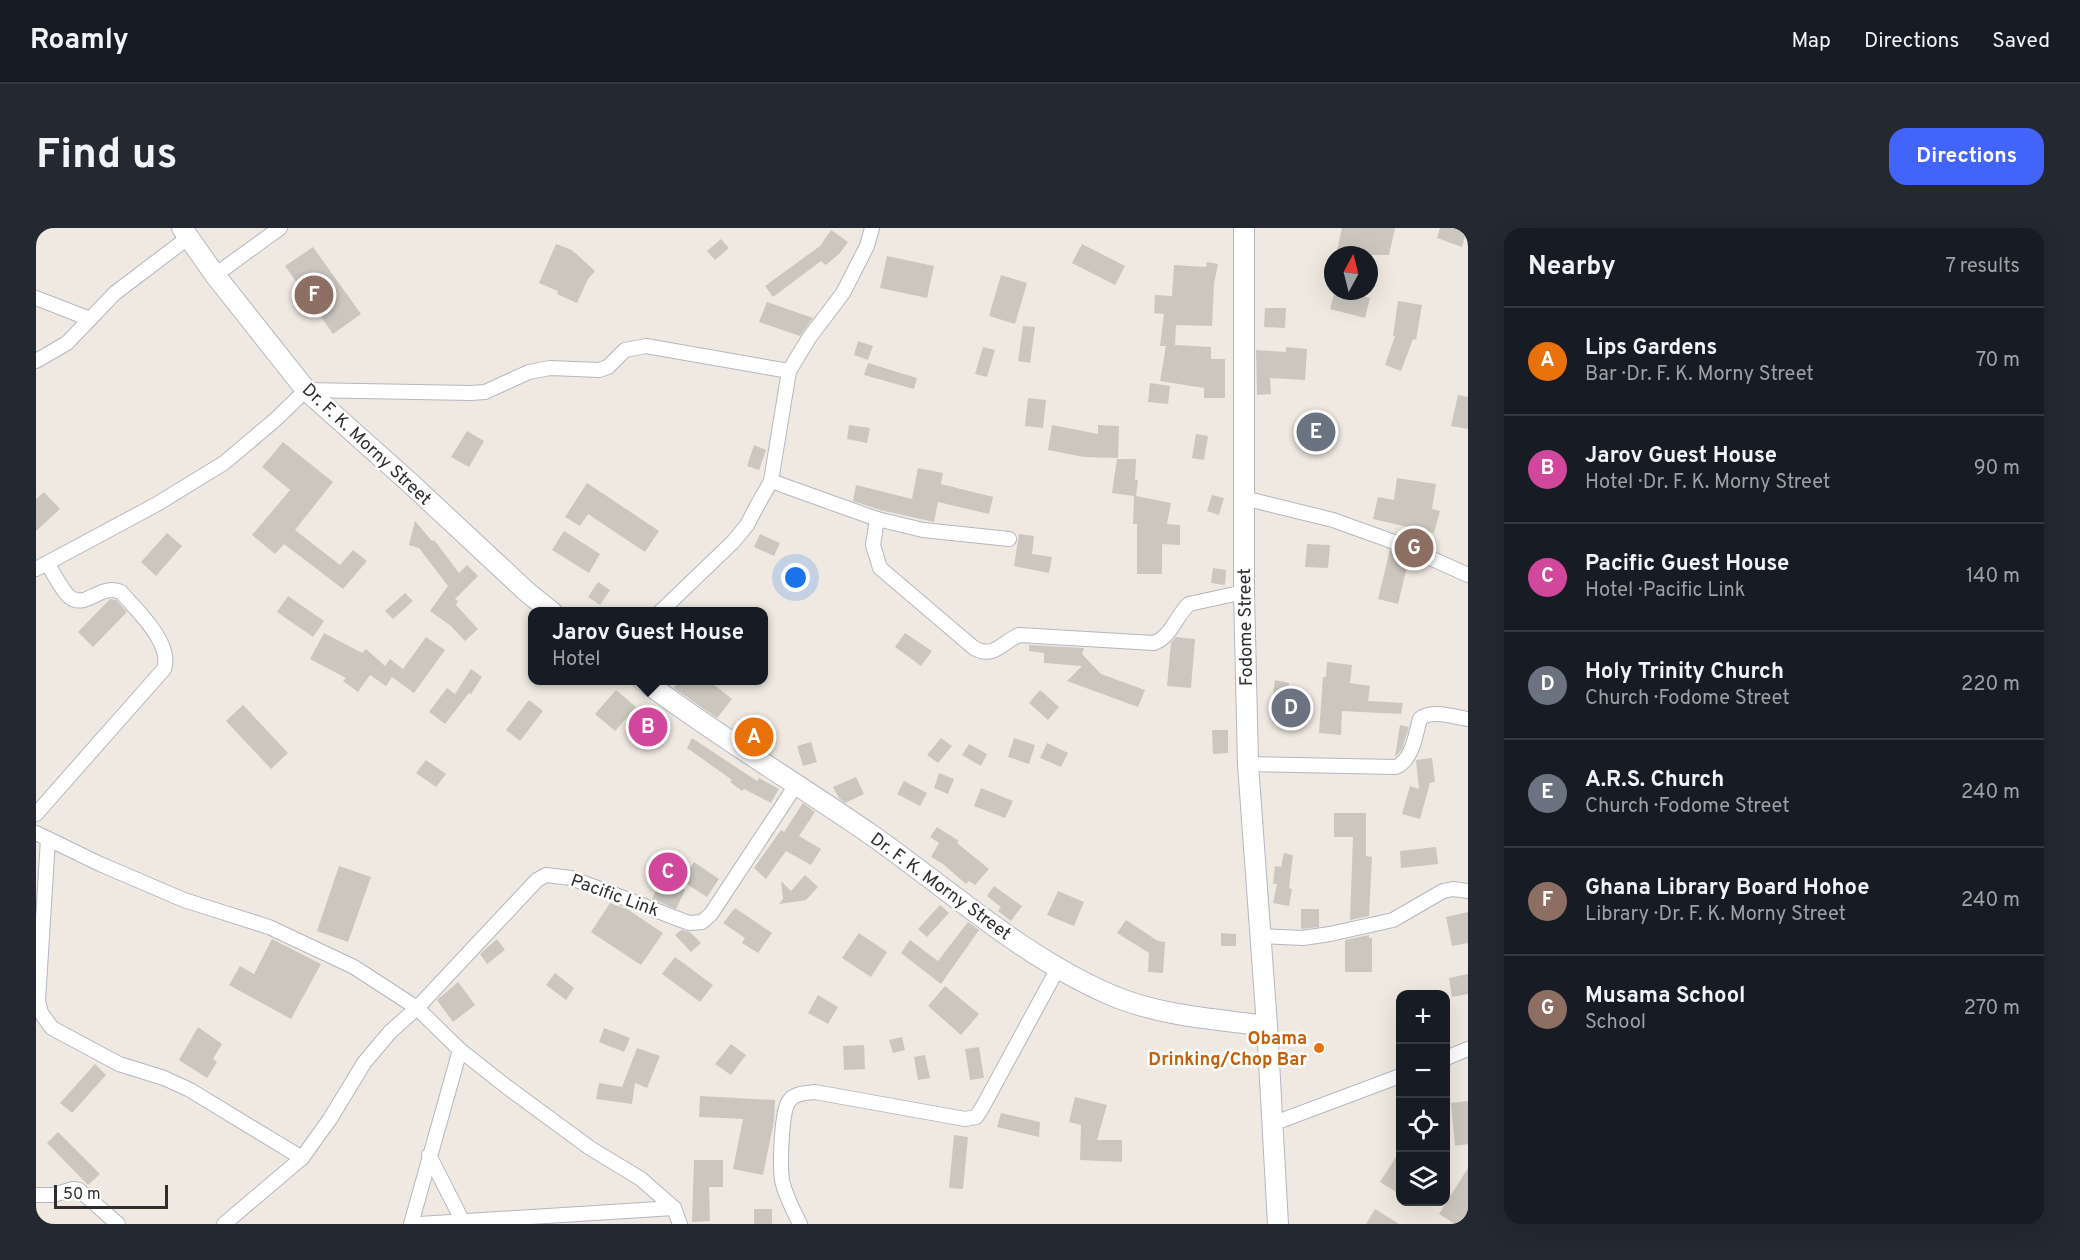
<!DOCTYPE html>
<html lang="en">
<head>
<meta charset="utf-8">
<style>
	body { margin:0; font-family:Overpass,sans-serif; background:#242831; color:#f1f3f6 }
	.controls { position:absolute; right:18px; bottom:18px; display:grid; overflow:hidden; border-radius:12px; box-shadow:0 6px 24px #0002 }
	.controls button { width:54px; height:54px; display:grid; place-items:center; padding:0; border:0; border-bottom:2px solid #363941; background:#171b24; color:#f1f3f6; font:30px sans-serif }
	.compass { position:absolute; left:1288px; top:18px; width:54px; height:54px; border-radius:50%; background:#171b24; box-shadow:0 6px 24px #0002; rotate:7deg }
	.scale { position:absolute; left:18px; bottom:15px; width:114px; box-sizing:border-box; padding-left:6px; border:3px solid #2e2e2e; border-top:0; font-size:16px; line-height:21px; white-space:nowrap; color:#2e2e2e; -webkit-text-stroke:4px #fff; paint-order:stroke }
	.you { position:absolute; left:760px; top:350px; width:21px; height:21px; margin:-15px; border:4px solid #fff; border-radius:50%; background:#1a73e8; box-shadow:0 0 0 9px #1a73e833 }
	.badge { display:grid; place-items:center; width:39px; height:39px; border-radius:50%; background:#4264fb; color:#fff; font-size:20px; font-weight:700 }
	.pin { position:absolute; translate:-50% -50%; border:3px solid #fff; box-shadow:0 2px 6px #0006 }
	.popup { position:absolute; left:492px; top:379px; width:240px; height:78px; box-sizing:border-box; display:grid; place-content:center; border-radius:12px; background:#171b24; filter:drop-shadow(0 2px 4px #0005); font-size:20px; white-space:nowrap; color:#9ea1a6 }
	.popup b { font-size:22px; color:#f1f3f6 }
	.popup::after { content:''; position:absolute; left:50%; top:100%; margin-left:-12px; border:12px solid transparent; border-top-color:#171b24 }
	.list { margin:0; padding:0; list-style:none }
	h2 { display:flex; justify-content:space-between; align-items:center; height:78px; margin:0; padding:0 24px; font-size:26px }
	h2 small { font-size:20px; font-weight:400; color:#9ea1a6 }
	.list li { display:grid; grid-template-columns:39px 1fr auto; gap:18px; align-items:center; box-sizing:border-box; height:108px; padding:0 24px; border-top:2px solid #363941 }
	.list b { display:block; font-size:22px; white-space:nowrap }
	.list p { margin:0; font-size:20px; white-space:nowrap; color:#9ea1a6 }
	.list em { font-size:20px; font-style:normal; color:#9ea1a6 }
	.icon { flex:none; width:33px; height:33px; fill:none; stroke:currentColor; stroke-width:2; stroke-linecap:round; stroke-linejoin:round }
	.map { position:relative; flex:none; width:1432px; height:996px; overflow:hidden; border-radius:18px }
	header { display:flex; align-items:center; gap:36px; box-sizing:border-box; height:84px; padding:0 30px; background:#171b24; border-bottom:2px solid #363941 }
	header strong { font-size:28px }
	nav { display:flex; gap:33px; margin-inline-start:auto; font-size:21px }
	.intro { display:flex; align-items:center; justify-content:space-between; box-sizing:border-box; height:144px; padding:0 36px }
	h1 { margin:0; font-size:42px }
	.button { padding:15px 27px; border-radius:18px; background:#4264fb; color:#fff; font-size:21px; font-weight:700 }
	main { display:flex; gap:36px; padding:0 36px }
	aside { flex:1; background:#171b24; border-radius:18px; box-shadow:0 6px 24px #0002 }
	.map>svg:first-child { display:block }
	.building { fill:#cbc7bf }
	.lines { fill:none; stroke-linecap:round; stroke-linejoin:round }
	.street-casing { stroke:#b4b7c1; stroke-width:16 }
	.secondary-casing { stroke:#b4b7c1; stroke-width:22 }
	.street { stroke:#fff; stroke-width:14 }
	.secondary { stroke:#fff; stroke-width:20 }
	.food-dot { fill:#e8710a; stroke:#fff; stroke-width:2 }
	.labels { text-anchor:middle; stroke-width:5; stroke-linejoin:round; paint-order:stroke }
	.street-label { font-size:18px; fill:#2e2e2e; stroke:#fff }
	.food-label { font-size:18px; font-weight:bold; fill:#c56008; stroke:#fff; text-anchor:end }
</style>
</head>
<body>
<header>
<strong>Roamly</strong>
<nav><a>Map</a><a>Directions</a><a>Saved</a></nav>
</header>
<div class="intro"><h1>Find us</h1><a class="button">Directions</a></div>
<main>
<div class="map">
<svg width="1432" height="996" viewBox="0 0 1432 996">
	<rect width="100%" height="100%" fill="#efe9e1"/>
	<g class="building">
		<path d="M 1306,0 L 1359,0 L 1353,27 L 1300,27 Z"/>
		<path d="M 1404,0 L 1431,0 L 1426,19 L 1401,10 Z"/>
		<path d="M 795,2 L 812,14 L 804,25 L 790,37 L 785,33 L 737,69 L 729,58 L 784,18 Z"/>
		<path d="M 685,11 L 693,20 L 679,32 L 671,23 Z"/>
		<path d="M 520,16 L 536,22 L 559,43 L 552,51 L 541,75 L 521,66 L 522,63 L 503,55 Z"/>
		<path d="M 1046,16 L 1089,38 L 1079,57 L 1036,35 Z"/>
		<path d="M 277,19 L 325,86 L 297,106 L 249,38 Z"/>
		<path d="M 851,28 L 898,38 L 891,70 L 844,60 Z"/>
		<path d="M 1171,34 L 1182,36 L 1178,56 L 1176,98 L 1140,97 L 1139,117 L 1175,119 L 1175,131 L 1189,131 L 1189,170 L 1168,170 L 1168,160 L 1124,153 L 1130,118 L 1124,118 L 1128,86 L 1118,85 L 1119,67 L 1136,68 L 1138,37 L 1170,39 Z"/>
		<path d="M 965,47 L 991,55 L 979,96 L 953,88 Z"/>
		<path d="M 1299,63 L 1308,63 L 1334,70 L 1329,90 L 1294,81 Z"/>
		<path d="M 1362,73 L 1386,77 L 1380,112 L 1377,111 L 1365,143 L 1349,137 L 1359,108 L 1357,108 Z"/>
		<path d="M 731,74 L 777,90 L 764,108 L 723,94 Z"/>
		<path d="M 1229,80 L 1250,80 L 1249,100 L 1228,99 Z"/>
		<path d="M 987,98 L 999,99 L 994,135 L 982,133 Z"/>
		<path d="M 822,113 L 837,118 L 832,132 L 818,127 Z"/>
		<path d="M 947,119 L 959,122 L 951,149 L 939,146 Z"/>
		<path d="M 1250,119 L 1271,121 L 1269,152 L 1234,150 L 1235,166 L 1221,167 L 1220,122 L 1250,124 Z"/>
		<path d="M 832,135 L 881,150 L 878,161 L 828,147 Z"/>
		<path d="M 1114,155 L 1134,158 L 1132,176 L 1112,174 Z"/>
		<path d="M 1422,167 L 1432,169 L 1432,201 L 1415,198 Z"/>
		<path d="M 992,170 L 1010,172 L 1007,200 L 989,198 Z"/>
		<path d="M 813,197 L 834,200 L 831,215 L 811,211 Z"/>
		<path d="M 1016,197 L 1062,206 L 1062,197 L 1083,198 L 1082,230 L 1048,229 L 1012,222 Z"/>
		<path d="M 431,203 L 448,213 L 433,239 L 415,229 Z"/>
		<path d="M 1160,206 L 1172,208 L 1168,232 L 1156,230 Z"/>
		<path d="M 247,214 L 297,254 L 259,302 L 304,337 L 317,322 L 331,333 L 307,361 L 248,316 L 239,326 L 216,307 L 254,262 L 226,239 Z"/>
		<path d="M 718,217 L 730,222 L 723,242 L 711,238 Z"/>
		<path d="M 1081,231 L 1100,231 L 1099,252 L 1102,252 L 1100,268 L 1135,275 L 1131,296 L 1144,297 L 1144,317 L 1126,316 L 1126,346 L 1101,346 L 1101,296 L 1097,296 L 1098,268 L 1076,265 Z"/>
		<path d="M 882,240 L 907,245 L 905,256 L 957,269 L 953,286 L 902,274 L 898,294 L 844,282 L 817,273 L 820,257 L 876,271 Z"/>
		<path d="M 1361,250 L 1400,256 L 1396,281 L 1404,283 L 1398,305 L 1337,291 L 1342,269 L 1358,272 Z"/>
		<path d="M 551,255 L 623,303 L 609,324 L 552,286 L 544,298 L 529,289 Z"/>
		<path d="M 8,264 L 24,281 L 0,303 L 0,271 Z"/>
		<path d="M 1176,267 L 1188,270 L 1183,287 L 1171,283 Z"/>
		<path d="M 379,293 L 395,312 L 399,313 L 423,345 L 431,337 L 442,348 L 419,371 L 422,373 L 420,377 L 442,401 L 429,413 L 415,398 L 394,383 L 412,358 L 383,320 L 373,317 Z"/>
		<path d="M 528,303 L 564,326 L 553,345 L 516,322 Z"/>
		<path d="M 131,305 L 146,318 L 120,348 L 105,334 Z"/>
		<path d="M 724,306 L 744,315 L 738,328 L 718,319 Z"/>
		<path d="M 983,306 L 998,308 L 996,326 L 1016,329 L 1013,345 L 978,338 Z"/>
		<path d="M 1271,316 L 1294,317 L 1292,340 L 1269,339 Z"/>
		<path d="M 1354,322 L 1373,330 L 1362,376 L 1342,371 Z"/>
		<path d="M 1177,340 L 1190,342 L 1189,357 L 1175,355 Z"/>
		<path d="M 562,354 L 574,362 L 564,377 L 552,369 Z"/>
		<path d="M 369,365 L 377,373 L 357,391 L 349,383 Z"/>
		<path d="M 252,368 L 288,393 L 277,409 L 241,384 Z"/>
		<path d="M 74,371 L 80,372 L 91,384 L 57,419 L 42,404 Z"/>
		<path d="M 288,405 L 326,425 L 330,421 L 349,438 L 354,431 L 367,441 L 390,409 L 409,422 L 378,465 L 356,449 L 350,458 L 334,447 L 322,464 L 307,453 L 310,450 L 274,431 Z"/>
		<path d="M 869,405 L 896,423 L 885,438 L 859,419 Z"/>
		<path d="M 1140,409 L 1159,411 L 1155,460 L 1131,458 L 1135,415 Z"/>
		<path d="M 993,417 L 1048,420 L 1046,426 L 1065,446 L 1109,462 L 1102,479 L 1031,453 L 1046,438 L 1008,435 L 1008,425 L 993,423 Z"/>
		<path d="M 1291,434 L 1316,437 L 1314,455 L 1334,458 L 1332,473 L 1367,475 L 1365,486 L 1306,483 L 1305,507 L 1283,505 L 1287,449 L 1290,449 Z"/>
		<path d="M 435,441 L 446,449 L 435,466 L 433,465 L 409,496 L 393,484 L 411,460 L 419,466 Z"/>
		<path d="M 1239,452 L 1253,455 L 1251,468 L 1237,466 Z"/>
		<path d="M 644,453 L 673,453 L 696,471 L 681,490 L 638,460 Z"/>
		<path d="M 580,462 L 600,479 L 579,503 L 559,486 Z"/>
		<path d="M 1004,462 L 1023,479 L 1012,492 L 993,475 Z"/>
		<path d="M 493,472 L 507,483 L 484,513 L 470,502 Z"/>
		<path d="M 207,477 L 252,525 L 235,541 L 190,493 Z"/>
		<path d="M 1364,497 L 1373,499 L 1366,521 L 1359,529 Z"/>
		<path d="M 1176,502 L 1192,502 L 1192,525 L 1177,526 Z"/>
		<path d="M 656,510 L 721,553 L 723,550 L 743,561 L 735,575 L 708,561 L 706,563 L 694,554 L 696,552 L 651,520 Z"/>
		<path d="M 905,510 L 916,518 L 902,535 L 891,527 Z"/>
		<path d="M 978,510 L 999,517 L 993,536 L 972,529 Z"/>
		<path d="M 775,514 L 781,534 L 767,538 L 761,518 Z"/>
		<path d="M 1011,515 L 1032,525 L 1025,539 L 1004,530 Z"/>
		<path d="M 933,516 L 951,526 L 945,538 L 926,527 Z"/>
		<path d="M 1396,530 L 1399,554 L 1394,555 L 1384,591 L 1366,586 L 1374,558 L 1383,561 L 1380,532 Z"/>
		<path d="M 390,532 L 410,546 L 400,559 L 380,545 Z"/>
		<path d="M 903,545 L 918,551 L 912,566 L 898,560 Z"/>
		<path d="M 820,549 L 828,566 L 809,575 L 803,570 L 797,559 Z"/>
		<path d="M 868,553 L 891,565 L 884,578 L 861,566 Z"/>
		<path d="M 945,560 L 977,573 L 969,590 L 938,578 Z"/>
		<path d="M 767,575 L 779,584 L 763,608 L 785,621 L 775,637 L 750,623 L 730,651 L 718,640 L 745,602 L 748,604 Z"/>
		<path d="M 1298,585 L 1330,585 L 1330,628 L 1336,629 L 1333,688 L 1314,692 L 1317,609 L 1298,609 Z"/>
		<path d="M 901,599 L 923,613 L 921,615 L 953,641 L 939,657 L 933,653 L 930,656 L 907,636 L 895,629 L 903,615 L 894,609 Z"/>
		<path d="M 1400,619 L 1402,636 L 1365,640 L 1364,623 Z"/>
		<path d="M 1248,625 L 1257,627 L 1253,660 L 1256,661 L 1253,678 L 1237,675 L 1241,656 L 1237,656 L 1239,638 L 1245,639 Z"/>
		<path d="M 658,634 L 683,651 L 671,669 L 646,653 Z"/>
		<path d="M 303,638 L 335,649 L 312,714 L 281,703 Z"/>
		<path d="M 769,647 L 782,659 L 770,672 L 743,676 L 747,671 L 745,653 L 755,663 Z"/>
		<path d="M 626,651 L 649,662 L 640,681 L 616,671 Z"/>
		<path d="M 958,658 L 986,678 L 975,693 L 962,683 L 965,679 L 951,668 Z"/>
		<path d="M 1022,663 L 1048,674 L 1038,698 L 1011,687 Z"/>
		<path d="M 574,675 L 591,681 L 627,705 L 605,737 L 555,704 Z"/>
		<path d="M 904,677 L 913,685 L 891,709 L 882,701 Z"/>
		<path d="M 699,680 L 736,705 L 722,725 L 706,715 L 709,710 L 687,695 Z"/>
		<path d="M 1265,681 L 1283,681 L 1283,699 L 1265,701 Z"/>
		<path d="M 1432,684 L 1432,715 L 1416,718 L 1410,689 Z"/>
		<path d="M 1090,692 L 1122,713 L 1129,714 L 1127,745 L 1112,744 L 1113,725 L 1081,705 Z"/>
		<path d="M 932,694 L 943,702 L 905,756 L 865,725 L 874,712 L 902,733 Z"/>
		<path d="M 645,702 L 654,704 L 665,715 L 655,724 L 639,707 Z"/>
		<path d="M 823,705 L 851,724 L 835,749 L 806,730 Z"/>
		<path d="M 1185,705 L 1200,706 L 1200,718 L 1185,718 Z"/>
		<path d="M 1333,707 L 1333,710 L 1336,710 L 1336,744 L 1309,744 L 1309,712 Z"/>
		<path d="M 236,711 L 285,736 L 255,791 L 193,757 L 204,738 L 218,746 Z"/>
		<path d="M 461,711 L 469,722 L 451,736 L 444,726 Z"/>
		<path d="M 639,729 L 677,757 L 664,774 L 626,746 Z"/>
		<path d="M 519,745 L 538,760 L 530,772 L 510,757 Z"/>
		<path d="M 1432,746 L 1432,766 L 1416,769 L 1413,750 Z"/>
		<path d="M 422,754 L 439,777 L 417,794 L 401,772 Z"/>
		<path d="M 909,758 L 943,786 L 925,807 L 892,778 Z"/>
		<path d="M 782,767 L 802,779 L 792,796 L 772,785 Z"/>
		<path d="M 162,799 L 186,816 L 177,831 L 181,834 L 171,850 L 143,832 Z"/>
		<path d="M 568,800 L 594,810 L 588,824 L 563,814 Z"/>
		<path d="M 866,809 L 869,822 L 857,825 L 853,812 Z"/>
		<path d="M 695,816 L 710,827 L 695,847 L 679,836 Z"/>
		<path d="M 828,817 L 829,841 L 808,842 L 807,818 Z"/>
		<path d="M 943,819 L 948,850 L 934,852 L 929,821 Z"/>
		<path d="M 601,820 L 624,828 L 611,860 L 599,855 L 596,876 L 560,871 L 563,855 L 586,859 Z"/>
		<path d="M 889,827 L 894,850 L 882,852 L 878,829 Z"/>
		<path d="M 59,836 L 70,847 L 36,885 L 24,875 Z"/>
		<path d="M 664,868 L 739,872 L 738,893 L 727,947 L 697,941 L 707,891 L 663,889 Z"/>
		<path d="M 1039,869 L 1071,877 L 1061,912 L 1086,912 L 1086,934 L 1044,932 L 1045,897 L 1033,894 Z"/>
		<path d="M 1432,873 L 1432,916 L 1419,918 L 1415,875 Z"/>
		<path d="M 965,885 L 1004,894 L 1003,909 L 961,899 Z"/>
		<path d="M 22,904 L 64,946 L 52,957 L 11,915 Z"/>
		<path d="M 918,907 L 932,909 L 927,961 L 913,960 Z"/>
		<path d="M 1365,921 L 1365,967 L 1344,954 Z"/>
		<path d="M 658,932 L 687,932 L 687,959 L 673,959 L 674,993 L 656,994 Z"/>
		<path d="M 1432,940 L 1432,990 L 1428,996 L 1419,996 L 1403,986 Z"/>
		<rect x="718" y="981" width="18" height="15"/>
		<path d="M 1339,981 L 1363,996 L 1330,996 Z"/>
	</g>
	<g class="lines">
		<g class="street-casing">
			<g id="street">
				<path d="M 179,47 L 244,0"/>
				<path d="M 0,70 L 54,91"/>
				<path d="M 0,133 L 31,115 L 79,65 L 153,9"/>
				<path d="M 735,253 L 841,291 L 887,302 L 973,311"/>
				<path d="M 1208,270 L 1297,292 L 1361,315 L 1432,347"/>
				<path d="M 841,291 L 837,317 L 844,340 L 938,420 C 958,431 965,415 983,407 L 1118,415 C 1136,408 1139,389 1153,376 L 1208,364"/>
				<path d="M 0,341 L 121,276 L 188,235 L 239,192 L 270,162 L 435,165 L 449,164 L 493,144 L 514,140 L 563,142 L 572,139 L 589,122 L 610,118 L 753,143"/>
				<path d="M 624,384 L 697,314 L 711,297 L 722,276 L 735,253 L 753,143 L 773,110 L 807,65 L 831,18 L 836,0"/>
				<path d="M 1212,536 L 1360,539 C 1377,531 1379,508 1384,491 C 1395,481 1418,489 1432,491"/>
				<path d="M 0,586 L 128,441 C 137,415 100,382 85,364 C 82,363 79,362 76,362 C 62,361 49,379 35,370 C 27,365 17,344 11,335"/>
				<path d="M 0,605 L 64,636 L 148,672 L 233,699 L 318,739 L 381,780 L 354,804 L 328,835 L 294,891 L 266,930 L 188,996"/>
				<path d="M 12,611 L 2,773 L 5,785 L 16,800 L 83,836 L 128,850 L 154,862 L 266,930"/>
				<path d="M 1225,708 L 1267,710 L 1294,706 L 1357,692 L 1407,663 L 1417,661 L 1432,663"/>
				<path d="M 1410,830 L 1432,821"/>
				<path d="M 1236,896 L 1364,848"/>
				<path d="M 393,927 L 428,996"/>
				<path d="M 0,967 L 17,967 L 37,961 L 43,962 L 82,996"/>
				<path d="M 375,996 L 424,822"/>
				<path d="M 383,996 L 638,980"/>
				<path d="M 644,996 L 638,980 L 605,951 L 554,920 L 471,859 L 424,822 L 381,780 L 501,652 L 510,647 L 535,650 L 653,695 L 666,694 L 675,686 L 760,557"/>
				<path d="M 764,996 C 757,982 749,967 746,952 C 744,938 745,884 753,873 C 758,865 770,865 779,864 L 929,891 L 940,889 L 946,880 L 1022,740"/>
			</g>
		</g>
		<g class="secondary-casing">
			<g id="secondary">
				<path d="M 146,0 L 179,47 L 270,162 L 373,254 L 491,364 L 516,384"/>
				<path d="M 1208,0 L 1208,364 L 1212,536 L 1231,798 L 1242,996"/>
				<path d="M 607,452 C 681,508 761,555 837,608 C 915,663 987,729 1075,767 C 1124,788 1179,791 1231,798"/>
			</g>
		</g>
		<use href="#street" class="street"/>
		<use href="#secondary" class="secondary"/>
	</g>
	<circle class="food-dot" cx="1283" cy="820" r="6"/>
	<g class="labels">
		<g class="street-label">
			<text transform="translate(331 216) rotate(43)" y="6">Dr. F. K. Morny Street</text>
			<text transform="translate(1209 399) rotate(-91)" y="6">Fodome Street</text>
			<text transform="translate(905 658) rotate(36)" y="6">Dr. F. K. Morny Street</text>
			<text transform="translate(579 667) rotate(20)" y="6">Pacific Link</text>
		</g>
		<g class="food-label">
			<text x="1271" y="816">Obama<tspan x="1271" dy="21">Drinking/Chop Bar</tspan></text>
		</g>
	</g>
</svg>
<div class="controls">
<button>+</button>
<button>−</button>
<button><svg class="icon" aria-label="locate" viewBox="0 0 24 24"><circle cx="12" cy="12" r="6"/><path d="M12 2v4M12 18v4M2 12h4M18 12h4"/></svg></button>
<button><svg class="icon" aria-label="layers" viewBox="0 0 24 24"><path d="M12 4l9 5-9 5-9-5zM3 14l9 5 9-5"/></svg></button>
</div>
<svg class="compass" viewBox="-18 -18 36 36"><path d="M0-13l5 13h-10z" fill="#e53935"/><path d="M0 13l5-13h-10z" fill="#9ea1a6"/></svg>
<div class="scale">50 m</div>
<div class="you"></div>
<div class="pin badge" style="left:718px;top:509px;background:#e8710a">A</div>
<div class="pin badge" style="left:612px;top:499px;background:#d1479c">B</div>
<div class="popup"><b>Jarov Guest House</b>Hotel</div>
<div class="pin badge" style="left:632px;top:644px;background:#d1479c">C</div>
<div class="pin badge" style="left:1255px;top:480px;background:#6b7280">D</div>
<div class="pin badge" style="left:1280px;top:204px;background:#6b7280">E</div>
<div class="pin badge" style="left:278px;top:67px;background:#8d6e63">F</div>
<div class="pin badge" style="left:1378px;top:320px;background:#8d6e63">G</div>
</div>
<aside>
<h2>Nearby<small>7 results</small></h2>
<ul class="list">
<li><span class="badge" style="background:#e8710a">A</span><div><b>Lips Gardens</b><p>Bar · Dr. F. K. Morny Street</p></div><em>70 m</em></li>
<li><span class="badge" style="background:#d1479c">B</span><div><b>Jarov Guest House</b><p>Hotel · Dr. F. K. Morny Street</p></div><em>90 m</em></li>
<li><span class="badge" style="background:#d1479c">C</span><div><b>Pacific Guest House</b><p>Hotel · Pacific Link</p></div><em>140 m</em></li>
<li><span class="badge" style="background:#6b7280">D</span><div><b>Holy Trinity Church</b><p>Church · Fodome Street</p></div><em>220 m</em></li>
<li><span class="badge" style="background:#6b7280">E</span><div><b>A.R.S. Church</b><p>Church · Fodome Street</p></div><em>240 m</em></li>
<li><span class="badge" style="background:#8d6e63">F</span><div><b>Ghana Library Board Hohoe</b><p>Library · Dr. F. K. Morny Street</p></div><em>240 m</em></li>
<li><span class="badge" style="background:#8d6e63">G</span><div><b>Musama School</b><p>School</p></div><em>270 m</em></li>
</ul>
</aside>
</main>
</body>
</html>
